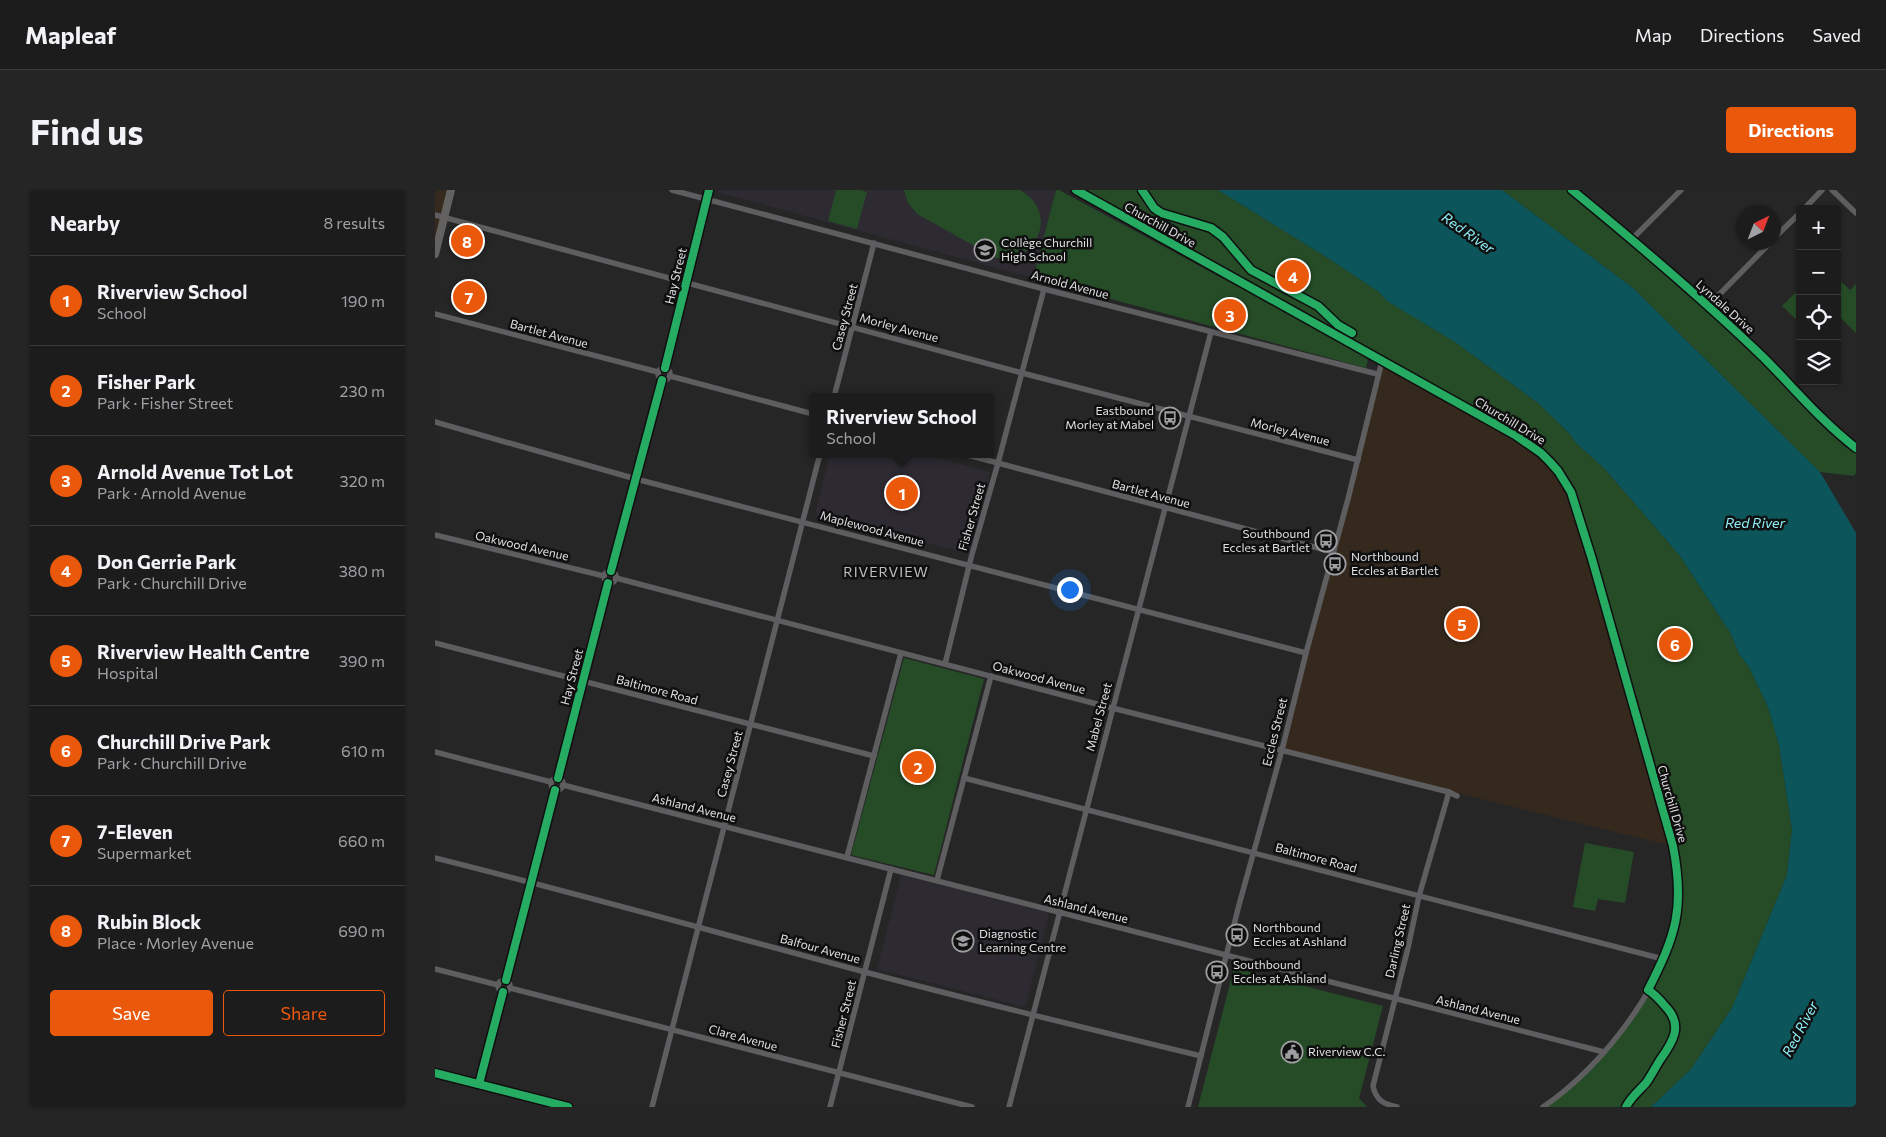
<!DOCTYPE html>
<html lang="en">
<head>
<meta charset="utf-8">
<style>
	body { margin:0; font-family:Commissioner,sans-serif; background:#252526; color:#f1f3f6 }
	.controls { position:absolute; right:15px; top:15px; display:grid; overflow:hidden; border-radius:5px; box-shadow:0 1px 4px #0004 }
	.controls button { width:45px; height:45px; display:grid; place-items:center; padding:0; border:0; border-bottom:1px solid #3a3a3b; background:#1c1c1d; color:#f1f3f6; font:25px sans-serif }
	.compass { position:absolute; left:1301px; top:15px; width:45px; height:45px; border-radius:50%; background:#1c1c1d; box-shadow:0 1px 4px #0004; rotate:42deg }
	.you { position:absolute; left:634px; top:399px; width:18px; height:18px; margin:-12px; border:4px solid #fff; border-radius:50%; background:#1a73e8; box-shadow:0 0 0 8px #1a73e833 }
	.badge { display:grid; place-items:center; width:32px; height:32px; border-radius:50%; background:#ea580c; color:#fff; font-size:16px; font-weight:700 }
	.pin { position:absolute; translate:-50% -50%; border:2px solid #fff; box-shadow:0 1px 5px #0006 }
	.popup { position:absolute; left:374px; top:203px; width:185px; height:65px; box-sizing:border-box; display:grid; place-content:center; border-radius:5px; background:#1c1c1d; filter:drop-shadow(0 1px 4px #0005); font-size:16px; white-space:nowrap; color:#a0a1a4 }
	.popup b { font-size:19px; color:#f1f3f6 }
	.popup::after { content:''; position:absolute; left:50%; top:100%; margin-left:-10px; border:10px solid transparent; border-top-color:#1c1c1d }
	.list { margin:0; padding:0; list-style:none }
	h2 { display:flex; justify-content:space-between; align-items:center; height:65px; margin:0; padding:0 20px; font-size:21px }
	h2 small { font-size:16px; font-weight:400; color:#a0a1a4 }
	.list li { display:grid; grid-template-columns:32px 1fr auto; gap:15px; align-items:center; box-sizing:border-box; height:90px; padding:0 20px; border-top:1px solid #3a3a3b }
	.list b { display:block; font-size:19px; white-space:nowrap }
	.list p { margin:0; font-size:16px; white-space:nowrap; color:#a0a1a4 }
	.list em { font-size:16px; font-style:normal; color:#a0a1a4 }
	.actions { display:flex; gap:10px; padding:15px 20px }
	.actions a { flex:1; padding:11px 0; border:1px solid #ea580c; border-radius:5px; text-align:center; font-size:18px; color:#ea580c }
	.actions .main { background:#ea580c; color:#fff }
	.icon { flex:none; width:28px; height:28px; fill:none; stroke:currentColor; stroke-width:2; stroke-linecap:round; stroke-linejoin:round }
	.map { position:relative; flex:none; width:1421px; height:917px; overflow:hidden; border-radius:5px }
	header { display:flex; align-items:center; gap:30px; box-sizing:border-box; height:70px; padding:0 25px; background:#1c1c1d; border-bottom:1px solid #3a3a3b }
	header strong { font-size:24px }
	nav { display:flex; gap:28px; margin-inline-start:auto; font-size:18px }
	.intro { display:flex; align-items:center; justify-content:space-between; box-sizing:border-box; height:120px; padding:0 30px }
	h1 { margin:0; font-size:35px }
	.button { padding:12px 22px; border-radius:5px; background:#ea580c; color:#fff; font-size:18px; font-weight:700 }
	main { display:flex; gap:30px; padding:0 30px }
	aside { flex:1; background:#1c1c1d; border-radius:5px; box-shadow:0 1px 4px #0004 }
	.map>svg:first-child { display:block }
	.commercial { fill:#352a1d }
	.built { fill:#2d2a32 }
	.medical { fill:#35291e }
	.green { fill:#254c27 }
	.water { fill:#0c555a }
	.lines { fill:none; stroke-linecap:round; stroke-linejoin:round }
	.minor { stroke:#5e5d5f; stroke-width:5.5 }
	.tertiary { stroke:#5e5d5f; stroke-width:7 }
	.secondary { stroke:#636261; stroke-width:8 }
	.cycleway-casing { stroke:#0f0f10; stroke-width:11 }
	.cycleway { stroke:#26ab63; stroke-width:8 }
	.labels { text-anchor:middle; stroke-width:5; stroke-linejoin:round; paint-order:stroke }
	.street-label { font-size:12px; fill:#e0dfe2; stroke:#0f0f10 }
	.poi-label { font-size:12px; fill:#e0dfe2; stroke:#0f0f10; text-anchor:start }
	.water-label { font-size:14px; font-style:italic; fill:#8ef1f9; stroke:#0f0f10 }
	.neighbourhood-label { font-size:14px; letter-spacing:1px; fill:#bebdc1; stroke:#0f0f10 }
</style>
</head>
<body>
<header>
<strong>Mapleaf</strong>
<nav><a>Map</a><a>Directions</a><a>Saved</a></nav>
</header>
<div class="intro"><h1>Find us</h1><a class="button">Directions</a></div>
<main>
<aside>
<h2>Nearby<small>8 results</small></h2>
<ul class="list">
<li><span class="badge">1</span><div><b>Riverview School</b><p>School</p></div><em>190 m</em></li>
<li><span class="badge">2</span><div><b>Fisher Park</b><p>Park · Fisher Street</p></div><em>230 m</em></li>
<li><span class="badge">3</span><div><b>Arnold Avenue Tot Lot</b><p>Park · Arnold Avenue</p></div><em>320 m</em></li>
<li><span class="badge">4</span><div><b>Don Gerrie Park</b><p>Park · Churchill Drive</p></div><em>380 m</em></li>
<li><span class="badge">5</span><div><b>Riverview Health Centre</b><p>Hospital</p></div><em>390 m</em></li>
<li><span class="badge">6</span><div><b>Churchill Drive Park</b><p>Park · Churchill Drive</p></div><em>610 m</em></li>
<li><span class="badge">7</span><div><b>7-Eleven</b><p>Supermarket</p></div><em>660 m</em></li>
<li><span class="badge">8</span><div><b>Rubin Block</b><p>Place · Morley Avenue</p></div><em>690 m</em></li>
</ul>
<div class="actions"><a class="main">Save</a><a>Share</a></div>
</aside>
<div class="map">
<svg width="1421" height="917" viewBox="0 0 1421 917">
	<rect width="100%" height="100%" fill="#262627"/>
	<path class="commercial" d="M 0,0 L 16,0 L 0,64 Z"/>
	<g class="built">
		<path d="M 283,0 L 621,0 L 598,88 L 282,2 Z"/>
		<path d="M 395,264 L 487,264 L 555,282 L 534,364 L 380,324 Z"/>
		<path d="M 466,685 L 614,723 L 590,817 L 442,779 Z"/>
	</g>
	<path class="medical" d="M 947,171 L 1115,272 L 1136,302 L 1238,656 L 847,560 Z"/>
	<g class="green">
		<path d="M 401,0 L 425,0 L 432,2 L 422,39 L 393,31 Z"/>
		<path d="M 469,0 L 585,0 C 625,22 602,74 561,68 L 482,24 L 473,13 Z"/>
		<path d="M 621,0 L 624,0 L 924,162 L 933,170 L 931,178 L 598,88 Z"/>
		<path d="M 641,0 L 783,0 L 896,70 L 944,102 L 953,111 L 1020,152 L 1103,213 L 1134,243 L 1141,253 L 1169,278 L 1245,366 L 1296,444 L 1304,464 L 1314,477 L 1333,517 L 1344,555 L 1357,640 L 1352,685 L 1297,818 L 1256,879 L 1216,917 L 1108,917 L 1116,912 L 1184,845 L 1221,785 L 1241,730 L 1243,685 L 1136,302 L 1106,263 Z"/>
		<path d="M 1067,0 L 1137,0 L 1272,117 L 1421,258 L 1421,283 L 1419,286 L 1385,282 L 1198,98 Z"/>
		<path d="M 1402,88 L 1415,100 L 1421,94 L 1421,143 L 1406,128 L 1402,131 Z"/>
		<path d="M 1365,98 L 1365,133 L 1347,116 Z"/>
		<path d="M 469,468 L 549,489 L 499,685 L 416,665 Z"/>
		<path d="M 1150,653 L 1199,662 L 1190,713 L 1163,709 L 1160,721 L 1138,717 Z"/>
		<path d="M 799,778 L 948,816 L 924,908 L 932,917 L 763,917 Z"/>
	</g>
	<path class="water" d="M 783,0 L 1067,0 L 1198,98 L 1385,282 L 1421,343 L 1421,917 L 1216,917 L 1256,879 L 1297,818 L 1352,685 L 1357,640 L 1344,555 L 1333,517 L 1314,477 L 1304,464 L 1296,444 L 1245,366 L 1169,278 L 1141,253 L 1134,243 L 1103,213 L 1020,152 L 952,111 L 944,102 L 896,70 Z"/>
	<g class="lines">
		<g class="minor">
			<path d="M 237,0 L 609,99 L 942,184"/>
			<path d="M 641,0 L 1080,245 L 1106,263 L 1115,272 L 1123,281 L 1136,302 L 1157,369 L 1238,656 C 1241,675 1246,693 1244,713 C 1238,787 1168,877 1108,917"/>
			<path d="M 1397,0 L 1421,23"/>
			<path d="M 1369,19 L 1387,0"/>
			<path d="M 0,25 L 587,183 L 923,270"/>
			<path d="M 1197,49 L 1246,0"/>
			<path d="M 1338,49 L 1365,23"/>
			<path d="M 1272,117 L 1336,52"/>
			<path d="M 0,124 L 223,182"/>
			<path d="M 230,178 L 274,0"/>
			<circle cx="229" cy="184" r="6"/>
			<path d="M 235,186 L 378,224"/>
			<path d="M 399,207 L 439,53"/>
			<path d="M 0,232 L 201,289 L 871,463"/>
			<path d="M 529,264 L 898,362"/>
			<path d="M 0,345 L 169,386"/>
			<path d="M 176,381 L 227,190"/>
			<circle cx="175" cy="387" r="6"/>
			<path d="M 181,388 L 677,518 L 1014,602 L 1022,606"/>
			<path d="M 0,453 L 439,566"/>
			<path d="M 510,474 L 536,368 L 563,273 L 609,99"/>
			<path d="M 0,562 L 116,592"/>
			<path d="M 123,588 L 173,393"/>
			<path d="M 529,588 L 1228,769"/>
			<circle cx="122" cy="594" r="6"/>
			<path d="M 128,595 L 1169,862"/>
			<path d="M 412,667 L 466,463"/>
			<path d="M 0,668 C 144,704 287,744 430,782 C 542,812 654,839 766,866"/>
			<path d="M 502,690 L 556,486"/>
			<path d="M 0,779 L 63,795"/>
			<path d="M 71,790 L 120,600"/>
			<circle cx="69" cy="796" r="6"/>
			<path d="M 75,798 L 537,917"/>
			<path d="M 0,883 L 133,917"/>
			<path d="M 44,894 L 68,802"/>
			<path d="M 217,917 L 385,264"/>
			<path d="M 395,917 L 456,679"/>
			<path d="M 574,917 L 776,142"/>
			<path d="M 753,917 L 804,715 L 847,560 L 871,463 L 913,309 L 947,171"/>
			<path d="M 962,917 C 948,914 941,910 938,896 L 973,758 L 984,706 L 1014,602"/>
		</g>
		<path class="tertiary" d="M 1137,0 C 1203,54 1268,109 1329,168 C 1359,198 1387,232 1421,258"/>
		<path class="secondary" d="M 0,64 L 16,0"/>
		<g class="cycleway-casing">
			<g id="cycleway">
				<path d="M 641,0 L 1080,245 L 1106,263 L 1115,272 L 1123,281 L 1136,302 L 1157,369 L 1238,656 C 1250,718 1241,745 1213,800 C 1220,804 1225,810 1230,816 C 1249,835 1238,852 1225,870 C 1220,878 1216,886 1211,893 C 1204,901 1196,907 1191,917"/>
				<path d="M 707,0 L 719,18 L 726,23 L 776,38 L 788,47 L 816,80 L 883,116 L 903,135 L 917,143"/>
				<path d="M 1137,0 C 1203,54 1268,109 1329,168 C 1359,198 1387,232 1421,258"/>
				<path d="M 230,178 L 274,0"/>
				<path d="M 176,381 L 227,190"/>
				<path d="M 123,588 L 173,393"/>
				<path d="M 71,790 L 120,600"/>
				<path d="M 0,883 L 133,917"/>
				<path d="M 44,894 L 68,802"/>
			</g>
		</g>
		<use href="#cycleway" class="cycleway"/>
	</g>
	<defs>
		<g id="school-ring" transform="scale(1.125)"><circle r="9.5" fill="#0f0f10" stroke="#9f9ea1" stroke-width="1.5"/><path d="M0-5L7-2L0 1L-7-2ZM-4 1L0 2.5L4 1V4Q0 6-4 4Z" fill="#9f9ea1"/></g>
		<g id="bus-ring" transform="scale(1.125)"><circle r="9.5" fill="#0f0f10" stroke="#9f9ea1" stroke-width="1.5"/><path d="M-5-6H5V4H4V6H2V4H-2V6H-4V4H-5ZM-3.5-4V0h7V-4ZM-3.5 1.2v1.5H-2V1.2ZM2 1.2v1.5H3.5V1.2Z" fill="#9f9ea1"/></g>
		<g id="civic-ring" transform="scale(1.125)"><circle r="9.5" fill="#0f0f10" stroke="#9f9ea1" stroke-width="1.5"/><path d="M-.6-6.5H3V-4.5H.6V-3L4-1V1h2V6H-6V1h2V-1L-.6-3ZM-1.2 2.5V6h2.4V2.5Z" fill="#9f9ea1"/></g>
	</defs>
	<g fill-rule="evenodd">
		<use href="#school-ring" x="550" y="60"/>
		<use href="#bus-ring" x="735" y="228"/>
		<use href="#bus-ring" x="891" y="351"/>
		<use href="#bus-ring" x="900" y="374"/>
		<use href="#bus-ring" x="802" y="745"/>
		<use href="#school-ring" x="528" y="751"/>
		<use href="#bus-ring" x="782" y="782"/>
		<use href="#civic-ring" x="857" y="862"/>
	</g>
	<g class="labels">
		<g class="street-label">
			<text transform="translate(725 35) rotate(29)" y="4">Churchill Drive</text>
			<text transform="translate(241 86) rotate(-76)" y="4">Hay Street</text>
			<text transform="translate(635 95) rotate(15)" y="4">Arnold Avenue</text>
			<text transform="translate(1290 117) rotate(42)" y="4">Lyndale Drive</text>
			<text transform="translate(410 127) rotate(-75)" y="4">Casey Street</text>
			<text transform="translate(464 138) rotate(15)" y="4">Morley Avenue</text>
			<text transform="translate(114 144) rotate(15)" y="4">Bartlet Avenue</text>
			<text transform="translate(1075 231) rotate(31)" y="4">Churchill Drive</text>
			<text transform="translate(855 242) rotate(14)" y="4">Morley Avenue</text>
			<text transform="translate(716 304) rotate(15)" y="4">Bartlet Avenue</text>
			<text transform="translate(537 327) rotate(-74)" y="4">Fisher Street</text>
			<text transform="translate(437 339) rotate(15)" y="4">Maplewood Avenue</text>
			<text transform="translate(87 356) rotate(13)" y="4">Oakwood Avenue</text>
			<text transform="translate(137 487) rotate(-75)" y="4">Hay Street</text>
			<text transform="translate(604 488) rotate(15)" y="4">Oakwood Avenue</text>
			<text transform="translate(222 500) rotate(15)" y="4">Baltimore Road</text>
			<text transform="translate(664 527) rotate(-75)" y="4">Mabel Street</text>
			<text transform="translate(840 542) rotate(-76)" y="4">Eccles Street</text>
			<text transform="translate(295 574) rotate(-75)" y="4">Casey Street</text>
			<text transform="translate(1237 614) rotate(74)" y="4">Churchill Drive</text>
			<text transform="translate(259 618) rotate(14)" y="4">Ashland Avenue</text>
			<text transform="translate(881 668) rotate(15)" y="4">Baltimore Road</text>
			<text transform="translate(651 719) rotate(14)" y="4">Ashland Avenue</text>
			<text transform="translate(963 751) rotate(-77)" y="4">Darling Street</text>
			<text transform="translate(385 759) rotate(15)" y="4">Balfour Avenue</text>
			<text transform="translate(1043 820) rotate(14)" y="4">Ashland Avenue</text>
			<text transform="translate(409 824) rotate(-76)" y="4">Fisher Street</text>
			<text transform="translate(308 848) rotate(15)" y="4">Clare Avenue</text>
		</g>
		<g class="poi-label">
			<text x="566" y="57">Collège Churchill<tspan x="566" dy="14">High School</tspan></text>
			<text x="719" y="225" text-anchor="end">Eastbound<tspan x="719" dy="14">Morley at Mabel</tspan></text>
			<text x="875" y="348" text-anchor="end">Southbound<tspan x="875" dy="14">Eccles at Bartlet</tspan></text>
			<text x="916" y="371">Northbound<tspan x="916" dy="14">Eccles at Bartlet</tspan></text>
			<text x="818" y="742">Northbound<tspan x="818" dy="14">Eccles at Ashland</tspan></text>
			<text x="544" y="748">Diagnostic<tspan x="544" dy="14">Learning Centre</tspan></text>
			<text x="798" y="779">Southbound<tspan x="798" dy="14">Eccles at Ashland</tspan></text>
			<text x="873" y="866">Riverview C.C.</text>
		</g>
		<g class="water-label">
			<text transform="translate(1033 43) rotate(35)" y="5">Red River</text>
			<text x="1320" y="338">Red River</text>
			<text transform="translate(1365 839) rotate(-62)" y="5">Red River</text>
		</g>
		<g class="neighbourhood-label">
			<text x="451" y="387">RIVERVIEW</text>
		</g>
	</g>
</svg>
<div class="controls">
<button>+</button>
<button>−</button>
<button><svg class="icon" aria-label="locate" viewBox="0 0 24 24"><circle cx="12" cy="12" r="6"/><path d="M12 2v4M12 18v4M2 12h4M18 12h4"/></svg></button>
<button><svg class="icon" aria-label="layers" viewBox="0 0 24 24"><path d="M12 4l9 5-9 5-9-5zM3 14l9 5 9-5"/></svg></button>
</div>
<svg class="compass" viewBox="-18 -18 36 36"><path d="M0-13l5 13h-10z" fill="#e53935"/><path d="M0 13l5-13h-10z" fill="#a0a1a4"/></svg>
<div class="you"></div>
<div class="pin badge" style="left:467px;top:303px">1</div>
<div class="popup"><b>Riverview School</b>School</div>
<div class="pin badge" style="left:483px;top:577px">2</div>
<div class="pin badge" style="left:795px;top:125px">3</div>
<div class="pin badge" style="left:858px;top:86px">4</div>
<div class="pin badge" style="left:1027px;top:434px">5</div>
<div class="pin badge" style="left:1240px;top:454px">6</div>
<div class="pin badge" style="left:34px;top:107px">7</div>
<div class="pin badge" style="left:32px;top:51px">8</div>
</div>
</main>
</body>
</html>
